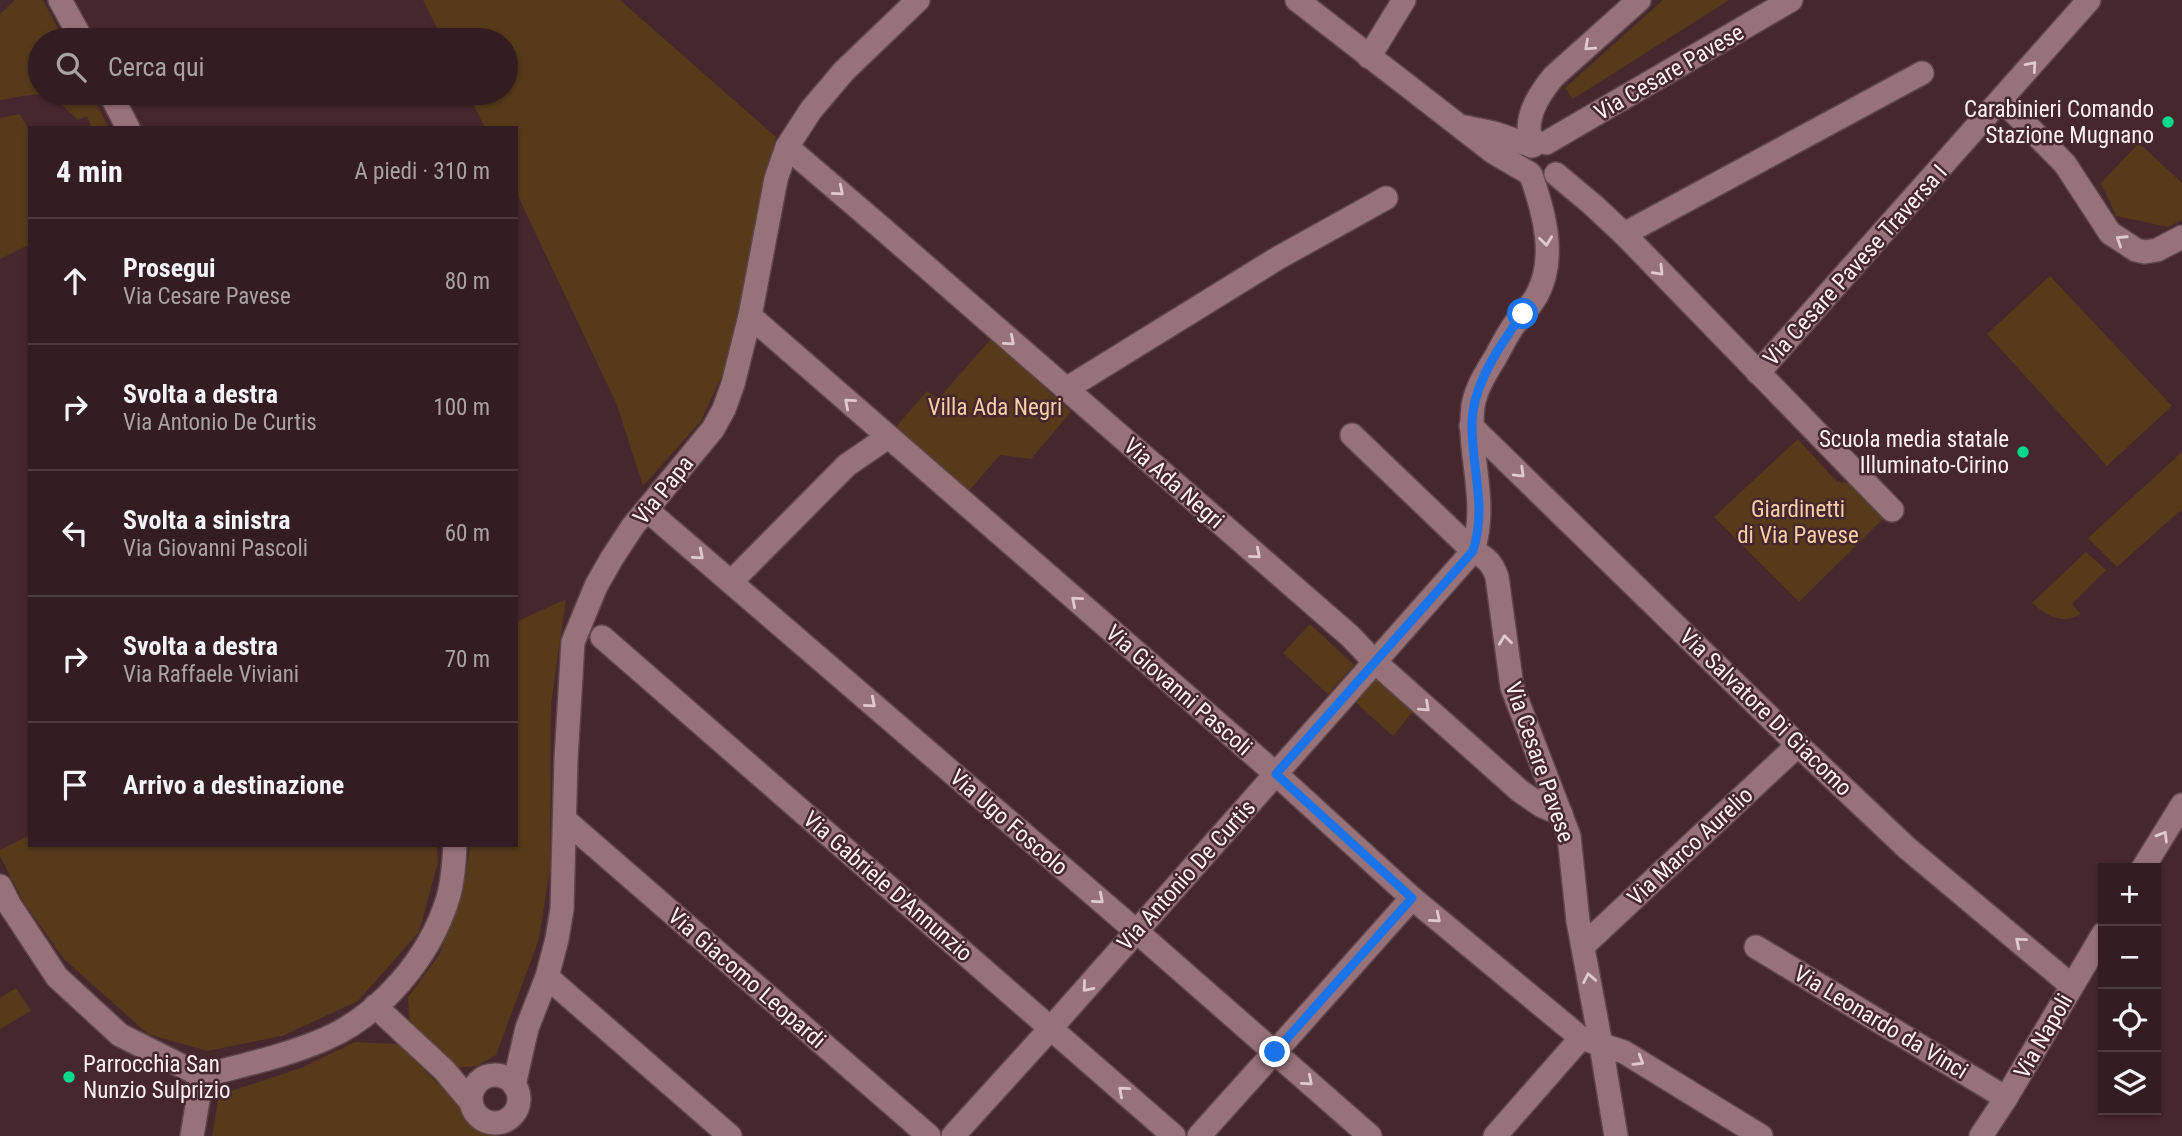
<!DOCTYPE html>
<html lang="it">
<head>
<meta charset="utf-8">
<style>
	body { margin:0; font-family:"Roboto Condensed",sans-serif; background:#3c262a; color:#f1f3f6 }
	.controls { position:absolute; right:21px; bottom:21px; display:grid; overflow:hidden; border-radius:0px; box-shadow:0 2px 5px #0004 }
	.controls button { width:63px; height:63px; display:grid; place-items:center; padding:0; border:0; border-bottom:2px solid #4e3b40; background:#341d22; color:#f1f3f6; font:35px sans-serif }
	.stop { position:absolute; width:21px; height:21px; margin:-16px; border:5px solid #1a73e8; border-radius:50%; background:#fff }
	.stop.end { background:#1a73e8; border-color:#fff; box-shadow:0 2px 7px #0008 }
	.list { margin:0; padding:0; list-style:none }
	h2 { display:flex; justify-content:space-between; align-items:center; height:91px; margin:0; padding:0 28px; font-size:30px }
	h2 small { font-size:23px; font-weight:400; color:#a9a2a5 }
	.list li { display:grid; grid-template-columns:46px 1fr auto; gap:21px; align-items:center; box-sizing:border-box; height:126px; padding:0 28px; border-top:2px solid #4e3b40 }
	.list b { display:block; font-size:26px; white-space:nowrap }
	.list p { margin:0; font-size:23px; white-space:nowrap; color:#a9a2a5 }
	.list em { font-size:23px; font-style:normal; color:#a9a2a5 }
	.icon { flex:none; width:38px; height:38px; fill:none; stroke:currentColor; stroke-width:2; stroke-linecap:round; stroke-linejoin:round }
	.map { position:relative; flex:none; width:2182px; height:1136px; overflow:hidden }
	.search { position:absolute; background:#341d22; box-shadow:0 2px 5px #0004; left:28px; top:28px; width:490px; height:77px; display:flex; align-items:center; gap:18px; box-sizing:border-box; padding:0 24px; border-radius:38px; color:#a9a2a5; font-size:26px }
	.panel { position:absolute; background:#341d22; box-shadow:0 2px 5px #0004; left:28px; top:126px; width:490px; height:721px; border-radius:0px }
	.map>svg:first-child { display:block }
	.green { fill:#563a1a }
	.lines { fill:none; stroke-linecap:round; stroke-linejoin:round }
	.street-casing { stroke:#5d454a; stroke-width:26 }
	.street { stroke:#987279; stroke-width:23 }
	.oneway { stroke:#dfcace }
	.route { stroke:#1a73e8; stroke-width:9 }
	.poi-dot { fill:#06d98b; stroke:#46272d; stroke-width:2.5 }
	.labels { text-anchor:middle; stroke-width:5; stroke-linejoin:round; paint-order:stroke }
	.street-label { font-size:23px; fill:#fdf0f2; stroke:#46272d }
	.poi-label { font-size:23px; fill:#fdf0f2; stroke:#46272d; text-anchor:end }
	.park-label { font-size:23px; fill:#f8d0a7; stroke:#46272d }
</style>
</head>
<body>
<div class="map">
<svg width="2182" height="1136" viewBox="0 0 2182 1136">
	<rect width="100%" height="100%" fill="#46272d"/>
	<g class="green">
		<path d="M 15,0 L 43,0 L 64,40 L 40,40 L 40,93 L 91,93 L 109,128 L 92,128 L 87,116 L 78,120 C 46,88 42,93 0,100 L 0,14 Z"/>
		<path d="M 423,0 L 620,0 L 776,137 L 764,186 L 732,354 L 701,421 L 643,486 L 617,405 L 516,192 L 516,128 L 485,128 L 468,93 L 506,93 L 506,40 L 443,40 Z"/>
		<path d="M 1663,0 L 1729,0 L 1573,99 L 1565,88 Z"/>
		<path d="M 20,114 L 30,133 L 30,244 L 0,259 L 0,118 Z"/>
		<path d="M 2139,143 L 2182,183 L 2182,220 L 2168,227 L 2116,216 L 2101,183 Z"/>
		<path d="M 2050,276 L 2172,406 L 2107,466 L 1987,334 Z"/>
		<path d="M 992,338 L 1071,412 L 1031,459 L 1000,455 L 968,492 L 895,428 L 927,391 L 938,399 Z"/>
		<path d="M 1798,439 L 1837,482 L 1858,484 L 1887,515 L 1799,602 L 1714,517 Z"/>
		<path d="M 2182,452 L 2182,509 L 2117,567 L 2088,538 Z"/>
		<path d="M 2086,552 L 2106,570 L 2072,604 L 2081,614 C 2062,626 2046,615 2032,603 Z"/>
		<path d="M 566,599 L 551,705 L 550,869 L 539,939 L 496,1055 L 477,1066 L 452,1068 L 410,1026 L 408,997 L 439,955 L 465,880 L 470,845 L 516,845 L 516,622 Z"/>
		<path d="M 1310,624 L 1354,665 L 1328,694 L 1283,653 Z"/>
		<path d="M 1376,676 L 1415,709 L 1393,736 L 1354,701 Z"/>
		<path d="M 30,835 L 30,845 L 437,845 L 438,862 L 419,932 L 358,1001 L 282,1036 L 207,1051 L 148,1034 L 64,959 L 23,901 L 0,856 L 0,850 Z"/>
		<path d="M 16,988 L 31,1011 L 0,1029 L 0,998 Z"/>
		<path d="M 355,1042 L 398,1044 L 477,1123 L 495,1134 L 495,1136 L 212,1136 L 219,1095 L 301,1068 Z"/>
	</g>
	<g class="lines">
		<g class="street-casing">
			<g id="street">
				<path d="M 60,0 L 82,40"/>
				<path d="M 1297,0 L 1493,152 L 1529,173"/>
				<path d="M 1369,57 L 1404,0"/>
				<path d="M 110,93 L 128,128"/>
				<path d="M 2002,100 L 2065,164 L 2110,233 L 2136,250 L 2145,252 L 2157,250 L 2182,237"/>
				<path d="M 1465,127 L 1494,133 L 1532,146"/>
				<path d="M 1546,143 L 1791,0"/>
				<path d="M 1534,145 C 1533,140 1529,133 1529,129 C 1529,109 1542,91 1553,77 L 1639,0"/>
				<path d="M 787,147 L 876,223 L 1350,636 L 1374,661 L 1520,791 L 1542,806 L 1561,814"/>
				<path d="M 1556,174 L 1593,205 L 1624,234 L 1892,510"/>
				<path d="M 1624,234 L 1922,73"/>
				<path d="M 750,316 L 1276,774 L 1412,898 L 1581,1038 L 1624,1052 L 1761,1136"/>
				<path d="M 1758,373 L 2089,0"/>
				<path d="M 1066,389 L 1278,258 L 1386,198"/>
				<path d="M 1471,426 L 1798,745 L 1907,848 L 2072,986"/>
				<path d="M 1352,435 L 1473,551 C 1487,558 1492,563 1497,577 L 1512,687 L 1569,836 L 1578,921 L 1601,1045 L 1616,1136"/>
				<path d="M 647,510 L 1136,931 L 1370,1136"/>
				<path d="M 731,582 L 847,465 L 888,437"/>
				<path d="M 602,637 L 1174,1136"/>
				<path d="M 565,820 L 929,1136"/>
				<path d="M 2143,868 L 2182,805"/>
				<path d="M 0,886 L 9,904 L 57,977 L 120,1035 L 202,1076 C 243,1065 286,1056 325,1039 C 381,1015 430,957 448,898 C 453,881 454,863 455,845"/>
				<path d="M 1583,946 L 1798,745"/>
				<path d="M 1756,947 L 2006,1098"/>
				<path d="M 547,977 L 730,1136"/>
				<path d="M 375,1006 L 444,1070 L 471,1102"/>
				<path d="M 1275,1052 L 1412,898"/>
				<circle cx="495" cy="1099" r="24"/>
				<path d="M 514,1085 L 527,1028 L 547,977 L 557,939 L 562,909 L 566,759 L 573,642 L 596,586 L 612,558 L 633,526 L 713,429 L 724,409 L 733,384 L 750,316 L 776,179 L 787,147 L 811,110 L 844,71 L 918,0"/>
				<path d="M 192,1136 L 202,1076"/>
				<path d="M 953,1136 L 1051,1028 L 1473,551 C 1489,499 1467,456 1473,406 C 1476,388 1486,373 1495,358 C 1501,347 1507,335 1514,325 C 1522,315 1531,306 1537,295 C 1557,258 1544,212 1531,175"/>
				<path d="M 1199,1136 L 1269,1058"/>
				<path d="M 1495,1136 L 1581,1038"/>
				<path d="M 1981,1136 L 2006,1098 L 2103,934"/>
			</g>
		</g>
		<use href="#street" class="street"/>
	</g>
	<defs><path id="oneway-chevron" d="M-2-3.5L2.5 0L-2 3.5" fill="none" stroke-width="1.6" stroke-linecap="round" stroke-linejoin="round" transform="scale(1.75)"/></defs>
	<g class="oneway">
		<use href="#oneway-chevron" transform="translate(1589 46) rotate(138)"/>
		<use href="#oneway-chevron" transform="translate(2032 66) rotate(-49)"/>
		<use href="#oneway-chevron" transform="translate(839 191) rotate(40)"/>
		<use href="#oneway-chevron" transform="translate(2121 240) rotate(-147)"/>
		<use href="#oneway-chevron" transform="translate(1546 241) rotate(83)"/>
		<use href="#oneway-chevron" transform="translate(1659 271) rotate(46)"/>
		<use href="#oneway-chevron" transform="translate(1010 341) rotate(41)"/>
		<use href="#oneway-chevron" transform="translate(849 403) rotate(-139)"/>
		<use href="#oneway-chevron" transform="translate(1520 473) rotate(44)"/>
		<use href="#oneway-chevron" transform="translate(1256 554) rotate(41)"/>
		<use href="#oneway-chevron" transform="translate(699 555) rotate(41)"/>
		<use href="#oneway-chevron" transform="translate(1076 601) rotate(-139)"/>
		<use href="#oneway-chevron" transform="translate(1505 640) rotate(-97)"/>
		<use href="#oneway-chevron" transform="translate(871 703) rotate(41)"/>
		<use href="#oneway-chevron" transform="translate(1425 707) rotate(42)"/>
		<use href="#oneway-chevron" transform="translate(2163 836) rotate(-59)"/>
		<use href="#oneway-chevron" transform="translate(1099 899) rotate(41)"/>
		<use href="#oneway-chevron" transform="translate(1436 918) rotate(40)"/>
		<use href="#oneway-chevron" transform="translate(2020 942) rotate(-140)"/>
		<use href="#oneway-chevron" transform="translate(1589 978) rotate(-101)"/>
		<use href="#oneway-chevron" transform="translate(1087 987) rotate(131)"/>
		<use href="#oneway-chevron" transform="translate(1639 1061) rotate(31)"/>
		<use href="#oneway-chevron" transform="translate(1308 1081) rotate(41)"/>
		<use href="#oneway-chevron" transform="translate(1123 1091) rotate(-139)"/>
	</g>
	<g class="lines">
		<path class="route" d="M 1275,1052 L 1412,898 L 1276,774 L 1473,551 C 1487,507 1472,470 1472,426 C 1471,387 1500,344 1523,314"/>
	</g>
	<g class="poi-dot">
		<circle cx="2168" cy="122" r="7"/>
		<circle cx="2023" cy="452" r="7"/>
		<circle cx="69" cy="1077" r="7"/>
	</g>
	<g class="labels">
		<g class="street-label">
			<text transform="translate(1669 72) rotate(-30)" y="8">Via Cesare Pavese</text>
			<text transform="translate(1855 265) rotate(-48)" y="8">Via Cesare Pavese Traversa I</text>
			<text transform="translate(1174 483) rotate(41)" y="8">Via Ada Negri</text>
			<text transform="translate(663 490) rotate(-51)" y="8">Via Papa</text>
			<text transform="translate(1179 690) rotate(41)" y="8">Via Giovanni Pascoli</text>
			<text transform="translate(1766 712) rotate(44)" y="8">Via Salvatore Di Giacomo</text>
			<text transform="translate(1540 762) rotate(71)" y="8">Via Cesare Pavese</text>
			<text transform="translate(1009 822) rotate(41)" y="8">Via Ugo Foscolo</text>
			<text transform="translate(1690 846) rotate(-43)" y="8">Via Marco Aurelio</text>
			<text transform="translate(1186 875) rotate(-48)" y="8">Via Antonio De Curtis</text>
			<text transform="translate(888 886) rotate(41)" y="8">Via Gabriele D'Annunzio</text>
			<text transform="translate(747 978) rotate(41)" y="8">Via Giacomo Leopardi</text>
			<text transform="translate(1881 1022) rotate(31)" y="8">Via Leonardo da Vinci</text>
			<text transform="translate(2043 1036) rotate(-60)" y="8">Via Napoli</text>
		</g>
		<g class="poi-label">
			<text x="2154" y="117">Carabinieri Comando<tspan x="2154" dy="26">Stazione Mugnano</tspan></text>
			<text x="2009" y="447">Scuola media statale<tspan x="2009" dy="26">Illuminato-Cirino</tspan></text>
			<text x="83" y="1072" text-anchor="start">Parrocchia San<tspan x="83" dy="26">Nunzio Sulprizio</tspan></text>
		</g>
		<g class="park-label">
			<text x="995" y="415">Villa Ada Negri</text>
			<text x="1798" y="517">Giardinetti<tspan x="1798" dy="26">di Via Pavese</tspan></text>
		</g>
	</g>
</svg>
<div class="controls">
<button>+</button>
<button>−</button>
<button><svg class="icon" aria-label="locate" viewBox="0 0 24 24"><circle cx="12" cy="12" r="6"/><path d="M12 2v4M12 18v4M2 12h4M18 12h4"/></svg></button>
<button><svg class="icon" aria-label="layers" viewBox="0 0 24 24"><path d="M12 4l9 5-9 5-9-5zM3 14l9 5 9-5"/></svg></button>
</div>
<div class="stop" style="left:1523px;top:314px"></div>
<div class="stop end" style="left:1275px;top:1052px"></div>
<div class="search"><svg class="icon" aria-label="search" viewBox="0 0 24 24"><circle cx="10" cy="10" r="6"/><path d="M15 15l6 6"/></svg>Cerca qui</div>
<section class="panel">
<h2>4 min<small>A piedi · 310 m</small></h2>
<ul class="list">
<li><svg class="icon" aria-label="ahead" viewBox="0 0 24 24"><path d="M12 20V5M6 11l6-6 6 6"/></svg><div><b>Prosegui</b><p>Via Cesare Pavese</p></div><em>80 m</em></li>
<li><svg class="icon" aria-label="right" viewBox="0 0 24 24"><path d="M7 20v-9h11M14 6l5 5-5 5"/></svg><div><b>Svolta a destra</b><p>Via Antonio De Curtis</p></div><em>100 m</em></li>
<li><svg class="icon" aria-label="left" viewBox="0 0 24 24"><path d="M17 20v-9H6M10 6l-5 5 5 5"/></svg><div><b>Svolta a sinistra</b><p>Via Giovanni Pascoli</p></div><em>60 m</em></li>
<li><svg class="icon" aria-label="right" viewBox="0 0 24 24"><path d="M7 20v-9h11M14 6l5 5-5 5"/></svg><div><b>Svolta a destra</b><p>Via Raffaele Viviani</p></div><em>70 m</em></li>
<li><svg class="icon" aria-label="arrive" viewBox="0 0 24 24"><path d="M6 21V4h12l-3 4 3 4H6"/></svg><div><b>Arrivo a destinazione</b></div></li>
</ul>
</section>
</div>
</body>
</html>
